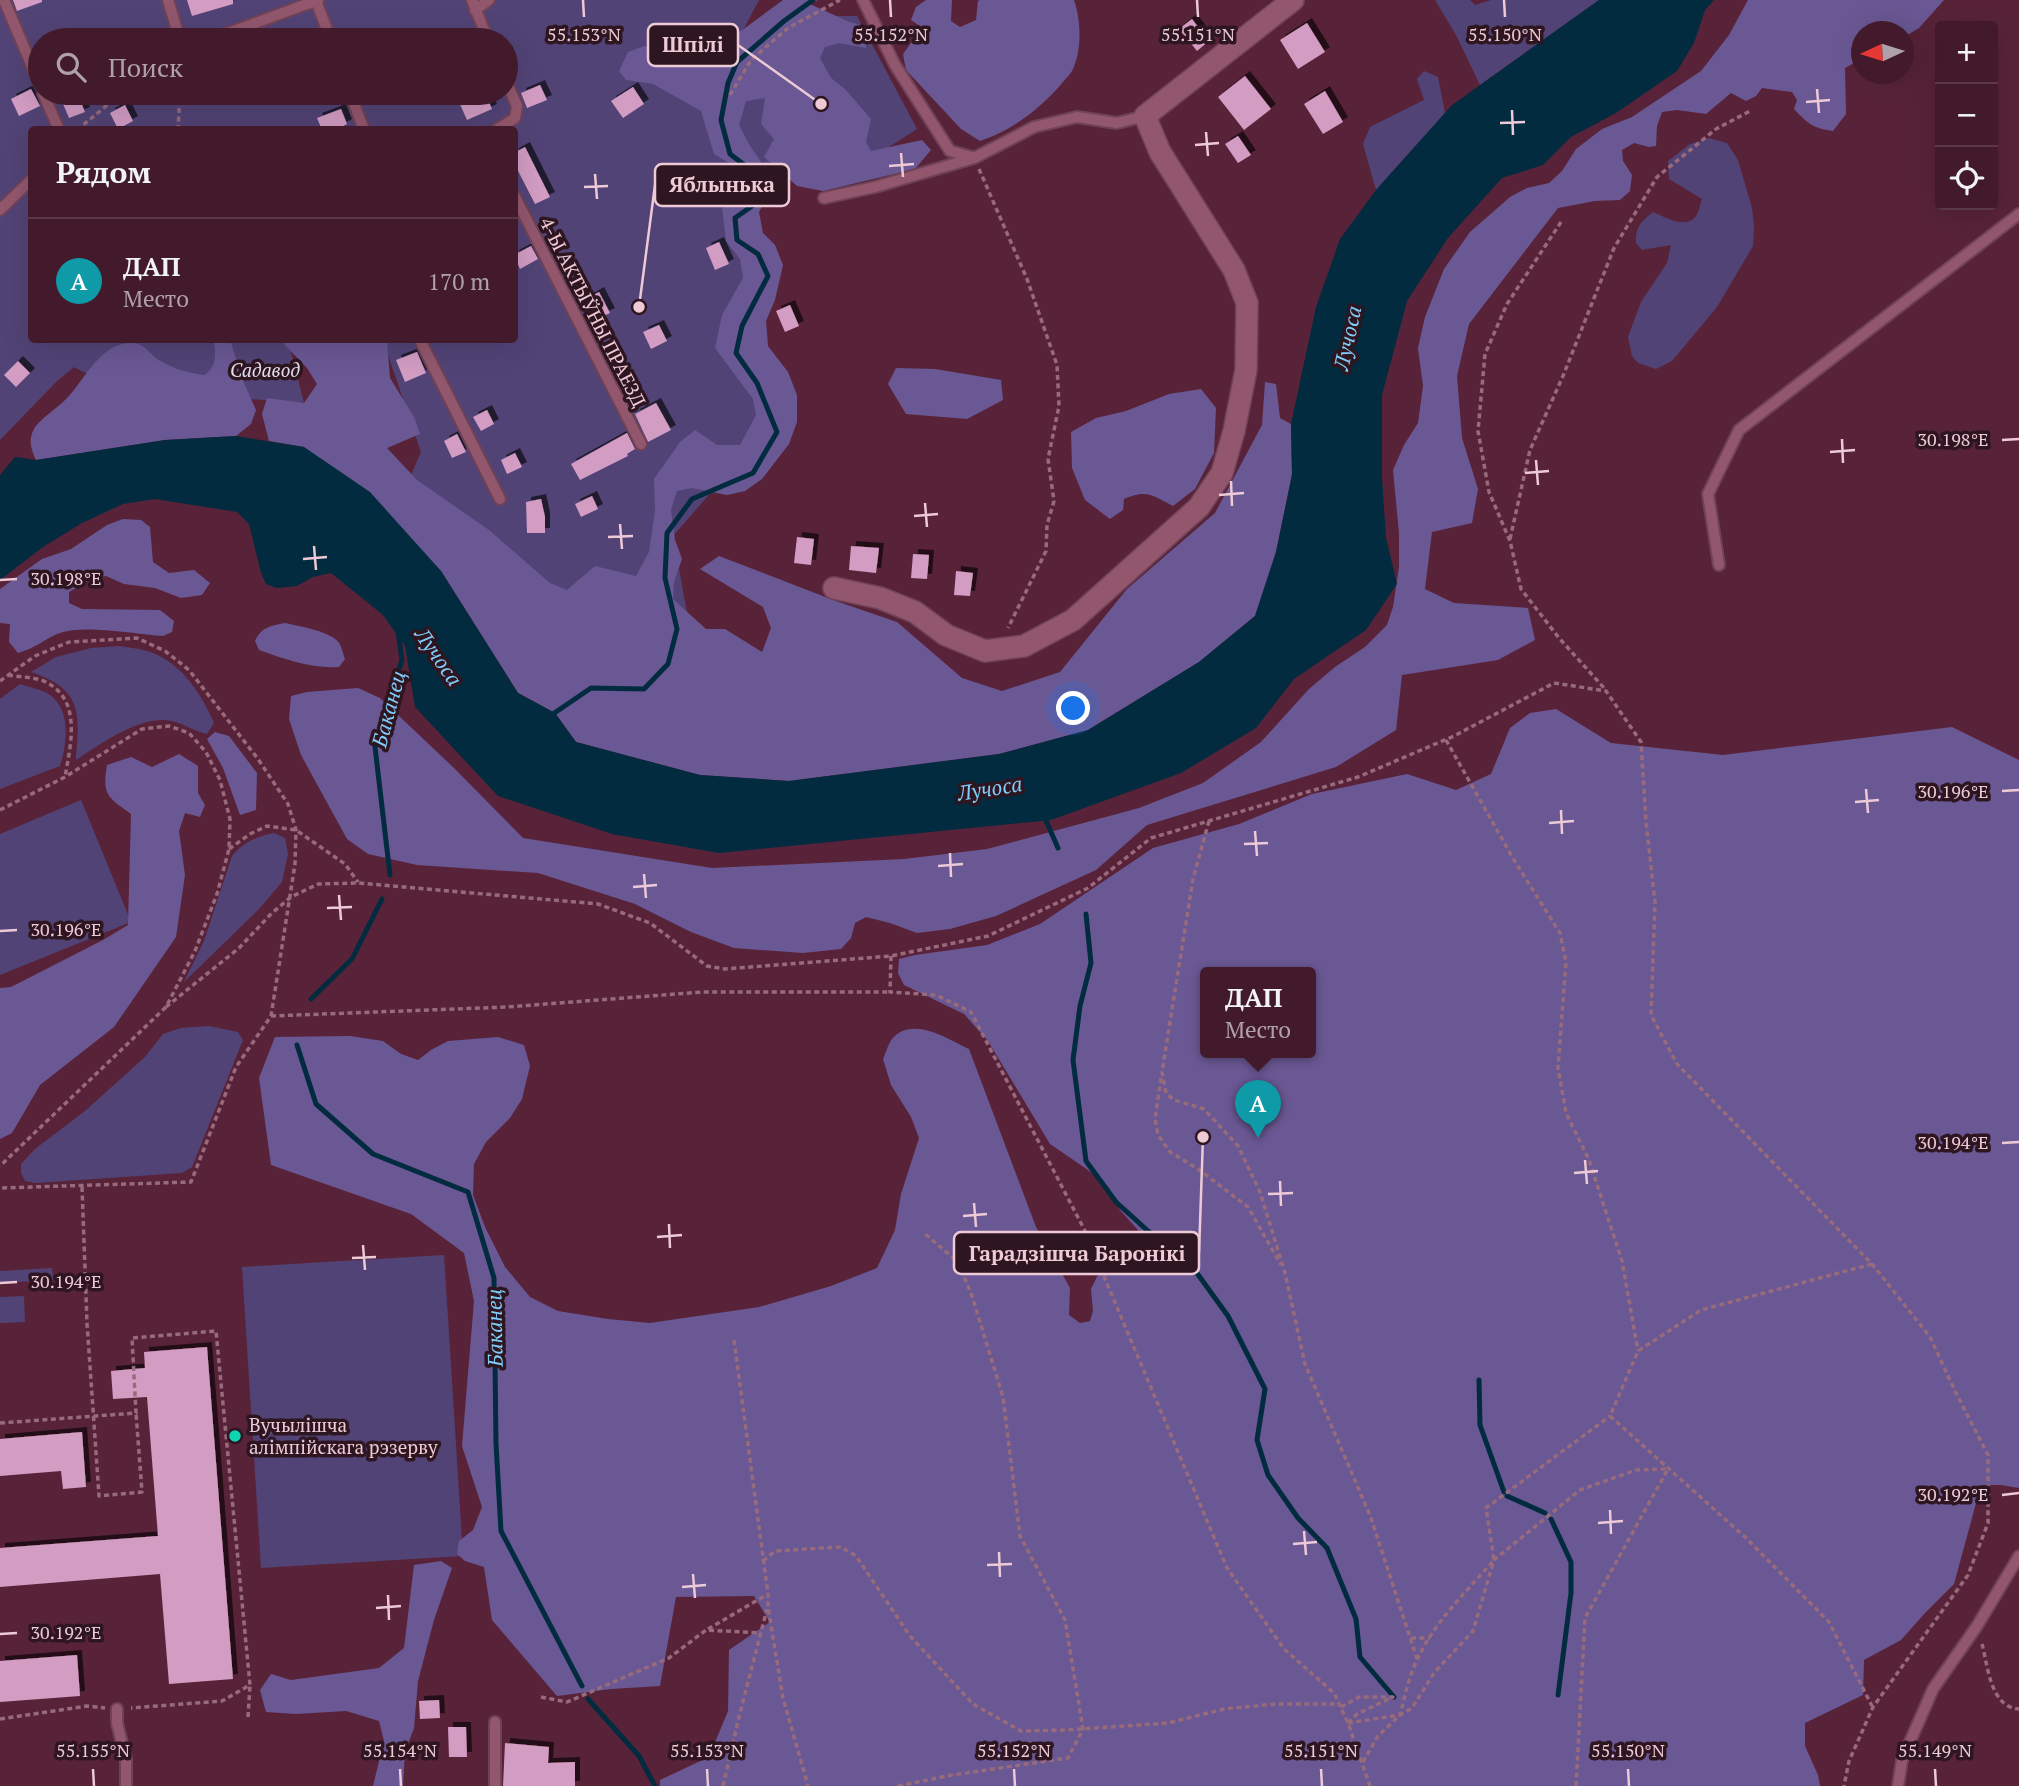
<!DOCTYPE html>
<html lang="ru">
<head>
<meta charset="utf-8">
<style>
	body { margin:0; font-family:"PT Serif",serif; background:#492333; color:#f1f3f6 }
	.controls { position:absolute; right:21px; top:21px; display:grid; overflow:hidden; border-radius:7px; box-shadow:0 7px 28px #0002 }
	.controls button { width:63px; height:63px; display:grid; place-items:center; padding:0; border:0; border-bottom:2px solid #5a3847; background:#421a2b; color:#f1f3f6; font:35px sans-serif }
	.compass { position:absolute; left:1851px; top:21px; width:63px; height:63px; border-radius:50%; background:#421a2b; box-shadow:0 7px 28px #0002; rotate:266deg }
	.you { position:absolute; left:1074px; top:709px; width:24px; height:24px; margin:-18px; border:5px solid #fff; border-radius:50%; background:#1a73e8; box-shadow:0 0 0 10px #1a73e833 }
	.badge { display:grid; place-items:center; width:46px; height:46px; border-radius:50%; background:#0fd5b4; color:#fff; font-size:23px; font-weight:700 }
	.pin { position:absolute; translate:-50% -58px; filter:drop-shadow(0 2px 4px #0008) }
	.pin::after { content:''; position:absolute; top:37px; width:24px; height:21px; background:inherit; clip-path:polygon(0 0,100% 0,50% 100%) }
	.popup { position:absolute; left:1200px; top:967px; width:116px; height:91px; box-sizing:border-box; display:grid; place-content:center; border-radius:7px; background:#421a2b; filter:drop-shadow(0 2px 5px #0005); font-size:23px; white-space:nowrap; color:#aea1a9 }
	.popup b { font-size:26px; color:#f1f3f6 }
	.popup::after { content:''; position:absolute; left:50%; top:100%; margin-left:-14px; border:14px solid transparent; border-top-color:#421a2b }
	.list { margin:0; padding:0; list-style:none }
	h2 { display:flex; justify-content:space-between; align-items:center; height:91px; margin:0; padding:0 28px; font-size:30px }
	h2 small { font-size:23px; font-weight:400; color:#aea1a9 }
	.list li { display:grid; grid-template-columns:46px 1fr auto; gap:21px; align-items:center; box-sizing:border-box; height:126px; padding:0 28px; border-top:2px solid #5a3847 }
	.list b { display:block; font-size:26px; white-space:nowrap }
	.list p { margin:0; font-size:23px; white-space:nowrap; color:#aea1a9 }
	.list em { font-size:23px; font-style:normal; color:#aea1a9 }
	.icon { flex:none; width:38px; height:38px; fill:none; stroke:currentColor; stroke-width:2; stroke-linecap:round; stroke-linejoin:round }
	.map { position:relative; flex:none; width:2019px; height:1786px; overflow:hidden }
	.search { position:absolute; background:#421a2b; box-shadow:0 7px 28px #0002; left:28px; top:28px; width:490px; height:77px; display:flex; align-items:center; gap:18px; box-sizing:border-box; padding:0 24px; border-radius:38px; color:#aea1a9; font-size:26px }
	.panel { position:absolute; background:#421a2b; box-shadow:0 7px 28px #0002; left:28px; top:126px; width:490px; height:217px; border-radius:7px }
	.map>svg:first-child { display:block }
	.green { fill:#524376; fill-rule:evenodd }
	.forest { fill:#6a5894; fill-rule:evenodd }
	.water { fill:#022b40 }
	.lines { fill:none; stroke-linecap:round; stroke-linejoin:round }
	.stream { stroke:#022b40; stroke-width:5 }
	.building { fill:#d29cc3; filter:url(#shadow) }
	.lane-casing { stroke:#704257; stroke-width:14 }
	.street-casing { stroke:#704257; stroke-width:24 }
	.path { stroke:#976a7c; stroke-width:3.5; stroke-dasharray:5 3.5; stroke-linecap:butt }
	.lane { stroke:#92576d; stroke-width:10 }
	.street { stroke:#92576d; stroke-width:21 }
	.ticks { fill:none; stroke:#edcad6; stroke-width:2.5 }
	.poi-dot { fill:#0fd5b4; stroke:#2e1620; stroke-width:2.5 }
	.labels { text-anchor:middle; stroke-width:7; stroke-linejoin:round; paint-order:stroke }
	.street-label { font-size:19px; fill:#edcad6; stroke:#2e1620 }
	.park-label { font-size:19px; font-style:italic; fill:#e2def0; stroke:#2e1620 }
	.poi-label { font-size:19px; fill:#edcad6; stroke:#2e1620; text-anchor:start }
	.water-label { font-size:21px; font-style:italic; fill:#80cdfb; stroke:#2e1620 }
	.ticks-label { font-size:18px; text-anchor:middle; fill:#edcad6; stroke:#2e1620; stroke-width:7; stroke-linejoin:round; paint-order:stroke }
	.leader { fill:none; stroke:#edcad6; stroke-width:2.5 }
	.callout-dot { fill:#edcad6; stroke:#2e1620; stroke-width:2.5 }
	.callout { fill:#2e1620; stroke:#edcad6; stroke-width:2.5 }
	.callout-label { font-size:21px; text-anchor:middle; font-weight:bold; fill:#edcad6 }
</style>
</head>
<body>
<div class="map">
<svg width="2019" height="1786" viewBox="0 0 2019 1786">
	<defs>
		<filter id="shadow"><feDropShadow dx="5" dy="-5" stdDeviation="0" flood-color="#0009"/></filter>
	</defs>
	<rect width="100%" height="100%" fill="#582339"/>
	<g class="green">
		<path d="M 0,0 L 759,0 L 728,59 L 717,122 L 743,221 L 744,344 L 781,412 L 673,536 L 687,613 L 523,590 L 404,491 L 421,452 L 383,340 L 514,340 L 514,130 L 32,130 L 32,340 L 288,340 L 304,403 L 117,389 L 74,367 L 57,381 L 0,440 ZM 40,40 L 506,40 L 506,93 L 40,93 Z"/>
		<path d="M 1435,0 L 1470,0 L 1475,5 L 1491,0 L 1599,0 L 1480,85 L 1456,35 Z"/>
		<path d="M 831,16 L 857,16 L 917,129 L 873,157 L 810,169 L 769,167 L 741,147 L 736,119 L 738,89 Z"/>
		<path d="M 1424,71 L 1438,77 L 1445,113 L 1376,190 L 1363,144 L 1370,127 L 1424,100 L 1417,79 Z"/>
		<path d="M 1709,138 L 1727,143 L 1738,160 L 1752,208 L 1754,227 L 1753,246 L 1717,307 L 1672,361 L 1656,369 L 1638,363 L 1632,356 L 1628,337 L 1641,302 L 1667,263 L 1671,245 L 1642,250 L 1636,243 C 1635,227 1641,222 1653,212 C 1665,217 1686,230 1696,216 C 1699,212 1700,204 1702,199 L 1669,179 L 1668,161 L 1690,144 Z"/>
		<path d="M 120,646 C 131,648 143,649 153,653 C 183,665 202,695 214,723 L 207,734 C 193,731 180,721 165,720 C 135,719 100,744 76,760 C 80,712 82,689 31,672 L 56,657 L 91,648 Z"/>
		<path d="M 20,684 C 28,687 39,689 47,693 C 72,708 67,743 60,766 L 0,789 L 0,699 Z"/>
		<path d="M 81,800 L 131,922 L 0,975 L 0,834 Z"/>
		<path d="M 274,833 L 285,838 L 288,854 L 282,882 L 259,909 L 184,982 L 204,941 L 232,856 C 243,842 258,836 274,833 Z"/>
		<path d="M 209,1026 L 238,1032 L 243,1040 L 192,1167 L 182,1173 L 35,1183 L 25,1181 L 21,1173 L 21,1164 L 35,1149 L 85,1111 L 145,1057 L 163,1034 L 181,1028 Z"/>
		<path d="M 444,1255 L 463,1556 L 261,1568 L 242,1267 Z"/>
		<path d="M 52,1268 L 53,1280 L 0,1283 L 0,1271 Z"/>
		<path d="M 24,1296 L 25,1322 L 0,1323 L 0,1297 Z"/>
	</g>
	<g class="forest">
		<path d="M 783,0 L 818,0 L 810,4 L 847,21 L 866,27 L 866,48 L 839,43 L 825,47 L 820,58 L 831,78 L 845,89 L 871,119 L 866,142 L 871,151 L 922,140 L 931,150 L 915,169 L 823,191 L 797,186 L 764,157 L 774,139 L 761,124 L 765,98 L 746,101 L 739,125 L 750,146 L 769,173 L 770,191 L 759,212 L 763,233 L 775,245 L 783,265 L 775,300 L 766,321 L 768,346 L 788,372 L 797,395 L 797,422 L 789,444 L 762,479 L 745,491 L 727,495 L 692,488 L 677,491 L 671,510 L 675,540 L 682,559 L 674,582 L 673,599 L 706,629 L 725,629 L 762,652 L 771,628 L 763,607 L 700,569 L 719,556 L 833,600 L 897,622 L 962,678 L 1002,691 L 1060,672 L 1127,589 L 1215,513 L 1262,425 L 1265,382 L 1276,384 L 1280,418 L 1291,424 L 1292,474 L 1276,552 L 1255,616 L 1199,662 L 1088,730 L 999,754 L 789,781 L 700,775 L 576,742 L 555,713 L 518,693 L 441,571 L 304,447 L 269,441 L 262,414 L 267,398 L 304,403 L 317,384 L 307,368 L 282,342 L 283,340 L 387,340 L 390,378 L 414,417 L 420,434 L 387,448 L 417,480 L 489,530 L 550,583 L 567,590 L 595,566 L 636,576 L 649,552 L 655,511 L 654,479 L 680,442 L 695,430 L 717,445 L 740,445 L 756,415 L 753,399 L 715,348 L 722,315 L 743,278 L 740,259 L 726,241 L 722,208 L 744,183 L 737,168 L 714,154 L 701,111 L 653,84 L 626,80 L 619,71 L 628,52 L 644,46 L 658,49 L 691,48 L 741,31 Z"/>
		<path d="M 926,0 L 952,0 L 951,21 L 960,27 L 976,20 L 978,1 L 980,0 L 1074,0 C 1081,20 1082,49 1073,69 C 1071,74 1066,78 1063,82 C 1041,108 1013,130 980,141 L 961,129 L 906,70 L 903,54 L 911,43 L 921,36 L 920,26 L 911,20 L 916,7 Z"/>
		<path d="M 1748,0 L 1944,0 L 1919,28 L 1904,37 L 1904,32 L 1862,32 L 1861,59 L 1845,68 L 1846,114 L 1833,131 C 1813,128 1808,124 1794,109 L 1797,100 L 1792,92 L 1762,88 L 1756,96 L 1746,101 L 1731,93 L 1706,114 L 1677,110 L 1662,112 L 1657,126 L 1656,146 L 1649,147 L 1634,143 L 1622,150 L 1623,161 L 1632,175 L 1630,191 L 1620,200 L 1595,201 L 1558,208 L 1469,324 L 1457,376 L 1462,438 L 1478,489 L 1472,523 L 1432,532 L 1425,589 L 1454,603 L 1528,608 L 1535,640 L 1498,660 L 1402,675 L 1396,730 L 1336,767 L 1147,825 L 1096,870 L 996,916 L 950,929 L 917,933 L 890,923 L 866,917 L 855,923 L 851,938 L 841,949 L 803,953 L 734,948 L 691,932 L 635,904 L 538,873 L 417,865 L 368,854 L 347,839 L 301,755 L 289,719 L 291,696 L 307,692 L 358,688 L 380,698 L 453,767 L 523,838 L 712,868 L 904,859 L 987,849 L 1139,808 L 1203,783 L 1261,742 L 1309,689 L 1335,667 L 1365,647 L 1387,625 L 1393,607 L 1399,567 L 1399,533 L 1393,470 L 1404,445 L 1418,423 L 1423,386 L 1418,348 L 1425,317 L 1444,269 L 1470,232 L 1510,197 L 1527,188 L 1549,183 L 1562,171 L 1576,149 L 1602,129 L 1632,117 L 1701,71 L 1729,35 Z"/>
		<path d="M 214,340 L 230,340 L 244,383 L 256,410 L 251,424 L 236,436 L 165,440 L 36,460 C 31,449 28,440 34,429 C 39,420 57,408 65,400 C 85,381 100,341 133,343 C 146,344 150,355 159,360 C 173,369 189,373 205,375 C 218,364 215,355 214,340 Z"/>
		<path d="M 896,368 L 935,369 L 1001,380 L 1003,400 L 967,419 L 906,414 L 888,384 Z"/>
		<path d="M 1201,389 L 1216,408 L 1214,453 L 1195,489 L 1173,506 C 1153,495 1146,489 1124,499 L 1123,510 L 1110,519 L 1085,500 L 1072,468 L 1071,432 L 1096,418 L 1126,411 L 1169,394 Z"/>
		<path d="M 123,519 L 141,520 L 150,527 L 153,562 L 169,573 L 194,570 L 210,583 L 202,595 L 181,598 L 155,588 L 124,584 L 106,576 L 88,581 L 69,592 L 69,603 L 82,609 L 160,610 L 174,621 L 172,632 L 163,636 C 138,634 85,625 63,632 C 48,636 37,648 18,653 L 9,642 L 10,624 L 0,623 L 0,589 L 42,559 L 71,549 L 107,525 Z"/>
		<path d="M 285,623 C 298,626 331,631 339,643 C 342,647 343,654 345,659 L 339,667 C 313,669 284,659 259,650 L 255,641 C 261,627 271,626 285,623 Z"/>
		<path d="M 1556,709 L 1611,743 L 1723,755 L 1952,727 L 2019,760 L 2019,1488 L 2001,1485 L 1981,1485 L 1954,1584 L 1925,1613 L 1901,1640 L 1864,1660 L 1863,1695 L 1805,1723 L 1805,1746 L 1818,1775 L 1820,1786 L 660,1786 L 660,1780 L 709,1757 L 728,1711 L 729,1650 L 770,1622 L 754,1596 L 676,1597 L 660,1686 L 611,1689 L 557,1696 L 492,1620 L 484,1567 L 465,1561 L 457,1554 L 459,1541 L 473,1530 L 482,1507 L 462,1446 L 474,1301 L 464,1253 L 411,1214 L 271,1165 L 259,1078 L 275,1037 L 350,1036 L 383,1041 L 401,1054 L 418,1060 L 431,1050 L 448,1041 L 498,1037 L 524,1045 L 530,1066 L 522,1099 L 510,1118 L 486,1142 L 474,1164 L 473,1195 L 485,1227 L 505,1267 L 530,1297 L 558,1311 L 608,1319 L 650,1323 L 759,1307 L 831,1286 L 877,1268 L 895,1230 L 901,1194 L 919,1138 L 911,1117 L 891,1085 L 883,1059 C 886,1053 888,1044 892,1039 C 912,1015 948,1039 969,1049 L 1036,1227 L 1070,1288 L 1069,1315 L 1080,1323 L 1090,1321 L 1093,1311 L 1091,1289 L 1109,1252 L 1135,1241 L 1138,1230 L 1120,1210 L 1109,1188 L 1088,1170 L 1050,1144 L 988,1041 L 964,1014 L 904,985 L 898,973 L 899,959 L 915,955 L 987,945 L 1040,924 L 1153,848 L 1239,824 L 1312,794 L 1407,774 L 1456,790 L 1491,774 L 1510,728 L 1530,713 ZM 1206,972 L 1310,972 L 1310,1052 L 1206,1052 Z"/>
		<path d="M 215,732 L 229,736 L 257,773 L 256,810 L 240,815 L 223,768 L 207,739 Z"/>
		<path d="M 179,754 L 198,766 L 198,793 L 205,805 L 200,817 L 185,813 L 179,831 L 185,875 L 176,937 L 114,1027 L 40,1085 L 12,1133 L 0,1139 L 0,988 L 11,987 L 103,940 L 128,925 L 131,814 C 108,797 102,796 107,765 L 131,757 L 152,767 Z"/>
		<path d="M 441,1561 L 452,1568 L 434,1620 L 418,1681 L 414,1728 L 405,1752 L 403,1786 L 373,1786 L 384,1741 L 379,1721 L 346,1711 L 296,1714 L 266,1712 L 260,1690 L 271,1674 L 291,1680 L 379,1668 L 404,1648 L 414,1565 Z"/>
	</g>
	<path class="water" d="M 1599,0 L 1714,0 L 1705,10 L 1694,43 L 1677,71 L 1616,113 L 1571,137 L 1543,165 L 1502,178 L 1448,238 L 1407,301 L 1382,395 L 1382,478 L 1386,538 L 1397,584 L 1366,630 L 1294,679 L 1256,728 L 1181,773 L 1051,820 L 719,853 L 612,834 L 498,796 L 415,707 L 405,646 L 383,615 L 331,573 L 313,577 L 297,586 L 277,588 L 266,584 L 261,573 L 249,524 L 237,512 L 155,499 L 123,504 L 82,523 L 43,547 L 0,580 L 0,475 L 15,457 L 36,460 L 165,440 L 236,436 L 304,447 L 370,492 L 441,571 L 518,693 L 555,713 L 576,742 L 700,775 L 789,781 L 999,754 L 1088,730 L 1199,662 L 1255,616 L 1276,552 L 1292,475 L 1291,424 L 1316,307 L 1340,239 L 1376,190 L 1452,105 Z"/>
	<g class="lines">
		<g class="stream">
			<path d="M 550,716 L 591,688 L 644,689 L 668,664 L 677,629 L 665,578 L 667,533 L 692,499 L 753,473 L 777,432 L 757,383 L 736,353 L 742,326 L 768,276 L 758,254 L 737,240 L 735,218 L 752,206 L 759,181 L 751,170 L 730,154 L 721,120 L 728,83 L 737,62 L 784,21 L 813,0"/>
			<path d="M 1044,816 L 1058,848"/>
			<path d="M 390,875 L 375,747 L 402,660 L 398,632"/>
			<path d="M 1086,914 L 1091,963 L 1080,1006 L 1073,1060 L 1086,1161 L 1116,1202 L 1148,1231 L 1186,1258 L 1228,1316 L 1265,1389 L 1257,1440 L 1268,1475 L 1298,1518 L 1327,1548 L 1356,1619 L 1360,1657 L 1394,1697"/>
			<path d="M 311,999 L 352,959 L 382,899"/>
			<path d="M 297,1045 L 316,1104 L 373,1154 L 468,1192 L 494,1278 L 496,1444 L 501,1531 L 582,1686"/>
			<path d="M 1479,1380 L 1480,1425 L 1504,1492"/>
			<path d="M 1507,1496 L 1545,1513"/>
			<path d="M 1551,1519 L 1571,1562 L 1571,1593 L 1558,1695"/>
			<path d="M 588,1699 L 639,1756 L 655,1786"/>
		</g>
	</g>
	<g class="building">
		<path d="M 13,0 L 42,0 L 42,2 L 17,11 Z"/>
		<path d="M 187,0 L 233,0 L 233,4 L 192,16 Z"/>
		<path d="M 1192,19 L 1209,41 L 1197,51 L 1179,29 Z"/>
		<path d="M 1307,23 L 1325,52 L 1298,69 L 1280,40 Z"/>
		<path d="M 1245,76 L 1271,109 L 1244,130 L 1218,97 Z"/>
		<path d="M 540,85 L 547,100 L 527,108 L 521,93 Z"/>
		<path d="M 633,87 L 644,104 L 623,118 L 611,101 Z"/>
		<path d="M 31,89 L 40,106 L 19,116 L 11,99 Z"/>
		<path d="M 1325,91 L 1343,122 L 1323,134 L 1304,104 Z"/>
		<path d="M 77,93 L 85,112 L 69,118 L 61,99 Z"/>
		<path d="M 455,93 L 485,93 L 492,109 L 467,120 Z"/>
		<path d="M 125,105 L 133,121 L 118,129 L 110,113 Z"/>
		<path d="M 341,109 L 347,124 L 336,130 L 322,130 L 317,118 Z"/>
		<path d="M 1238,136 L 1251,155 L 1238,163 L 1225,144 Z"/>
		<path d="M 525,147 L 550,197 L 535,204 L 514,163 L 514,153 Z"/>
		<path d="M 719,242 L 729,264 L 715,270 L 706,248 Z"/>
		<path d="M 531,246 L 538,259 L 520,269 L 514,255 Z"/>
		<path d="M 599,292 L 610,313 L 595,320 L 585,300 Z"/>
		<path d="M 790,305 L 799,326 L 785,332 L 776,311 Z"/>
		<path d="M 659,325 L 667,341 L 651,349 L 643,332 Z"/>
		<path d="M 417,352 L 426,373 L 405,382 L 396,360 Z"/>
		<path d="M 18,361 L 30,373 L 16,387 L 4,375 Z"/>
		<path d="M 656,403 L 671,430 L 648,442 L 635,414 Z"/>
		<path d="M 487,410 L 494,424 L 481,431 L 473,417 Z"/>
		<path d="M 627,433 L 635,449 L 627,454 L 628,456 L 580,480 L 571,464 Z"/>
		<path d="M 457,434 L 466,452 L 452,458 L 444,441 Z"/>
		<path d="M 515,453 L 522,467 L 507,474 L 501,460 Z"/>
		<path d="M 592,496 L 598,509 L 581,517 L 575,504 Z"/>
		<path d="M 541,499 L 545,517 L 545,533 L 527,533 L 526,502 Z"/>
		<path d="M 797,537 L 814,539 L 811,565 L 794,563 Z"/>
		<path d="M 851,546 L 879,548 L 876,573 L 849,570 Z"/>
		<path d="M 913,554 L 929,555 L 927,579 L 911,578 Z"/>
		<path d="M 956,571 L 973,573 L 970,596 L 954,595 Z"/>
		<path d="M 207,1347 L 233,1679 L 169,1684 L 160,1574 L 0,1587 L 0,1548 L 158,1536 L 147,1397 L 113,1399 L 111,1371 L 145,1368 L 144,1352 Z"/>
		<path d="M 82,1432 L 86,1487 L 63,1489 L 61,1471 L 0,1476 L 0,1439 Z"/>
		<path d="M 77,1655 L 80,1696 L 0,1702 L 0,1661 Z"/>
		<path d="M 439,1700 L 440,1718 L 420,1719 L 419,1701 Z"/>
		<path d="M 448,1727 L 466,1727 L 467,1757 L 449,1757 Z"/>
		<path d="M 505,1743 L 549,1747 L 548,1763 L 575,1762 L 575,1786 L 503,1786 Z"/>
	</g>
	<g class="lines">
		<g class="lane-casing">
			<g id="lane">
				<path d="M 4,0 L 40,85"/>
				<path d="M 168,0 L 180,40"/>
				<path d="M 472,0 L 488,40"/>
				<path d="M 863,0 L 895,65 L 950,151 L 972,157"/>
				<path d="M 316,1 L 331,40"/>
				<path d="M 475,10 L 489,0"/>
				<path d="M 209,40 L 318,0"/>
				<path d="M 43,93 L 59,130"/>
				<path d="M 350,93 L 364,130"/>
				<path d="M 496,130 L 515,118 L 517,106 L 506,81"/>
				<path d="M 514,195 L 641,444"/>
				<path d="M 824,198 L 875,187 L 974,158 L 1034,127 L 1077,117 L 1117,123 L 1145,116"/>
				<path d="M 0,210 L 32,179"/>
				<path d="M 420,340 L 500,499"/>
				<path d="M 1719,565 L 1708,494 L 1739,430 L 2019,214"/>
				<path d="M 117,1709 L 117,1723 L 126,1759 L 126,1786"/>
				<path d="M 495,1786 L 495,1722"/>
				<path d="M 1898,1786 L 1902,1760 L 1933,1689 L 1977,1626 L 2019,1556"/>
			</g>
		</g>
		<g class="street-casing">
			<path id="street" d="M 834,588 L 880,598 L 915,612 L 946,635 L 985,651 L 1024,646 L 1073,620 L 1199,507 L 1222,473 L 1234,431 L 1246,370 L 1247,303 L 1234,270 L 1160,152 L 1145,116 L 1293,0"/>
		</g>
		<g class="path">
			<path d="M 730,95 L 751,60 L 788,28 L 840,0"/>
			<path d="M 77,130 L 122,93"/>
			<path d="M 178,130 L 180,93"/>
			<path d="M 979,169 L 1027,279 L 1057,365 L 1059,406 L 1048,459 L 1054,501 L 1047,525 L 1046,551 L 1008,628"/>
			<path d="M 1561,222 L 1507,304 L 1485,354 L 1478,431 L 1489,492 L 1510,541 L 1521,589 L 1559,638 L 1605,689"/>
			<path d="M 1510,539 L 1530,450 L 1563,376 L 1614,248 L 1657,177 L 1716,129 L 1752,110"/>
			<path d="M 8,675 C 19,677 31,677 41,680 C 83,696 71,743 65,777"/>
			<path d="M 0,681 L 35,656 L 69,642 L 137,638 L 165,651 L 189,670 L 258,759 L 288,804 L 296,830 L 295,864 L 271,1016 L 236,1067 L 191,1182 L 0,1188"/>
			<path d="M 1446,740 L 1514,860 L 1560,933 L 1566,962 L 1558,1068 L 1566,1113 L 1589,1160 L 1622,1261 L 1638,1351"/>
			<path d="M 0,810 L 65,777 L 142,729 L 169,726 L 189,733 L 206,752 L 220,780 L 230,819 L 229,849 L 217,894 L 195,951 L 166,1007 L 0,1166"/>
			<path d="M 1209,821 L 1193,879 L 1162,1072 L 1166,1093 L 1174,1100 L 1204,1109 L 1238,1146 L 1260,1192 L 1285,1273 L 1305,1364 L 1371,1518 L 1417,1659"/>
			<path d="M 229,849 L 250,834 L 267,826 L 296,830 L 345,864 L 358,882"/>
			<path d="M 891,956 L 890,992 L 936,995 L 971,1012 L 1084,1229 L 1227,1568 L 1284,1649 L 1334,1693 L 1348,1723 L 1370,1786"/>
			<path d="M 166,1007 L 239,948 L 271,914 L 291,897 L 318,884 L 359,883 L 598,904 L 650,923 L 707,966 L 725,969 L 891,956 L 988,936 L 1088,888 L 1151,838 L 1358,777 L 1454,736 L 1554,683 L 1606,691 L 1641,742 L 1646,822 L 1655,902 L 1651,1015 L 1677,1064 L 1872,1264 L 1930,1337 L 1955,1391 L 1988,1455 L 1988,1523 L 1968,1575 L 1873,1707 L 1849,1761 L 1844,1786"/>
			<path d="M 271,1016 L 507,1007 L 702,992 L 890,992"/>
			<path d="M 1161,1078 L 1155,1119 L 1158,1135 L 1170,1152 L 1198,1169 L 1248,1207 L 1281,1265"/>
			<path d="M 82,1187 L 87,1323 L 99,1496 L 142,1492 L 136,1413"/>
			<path d="M 1872,1264 L 1701,1310 L 1638,1351 L 1610,1416 L 1745,1537 L 1829,1622 L 1872,1706"/>
			<path d="M 734,1340 L 768,1594 L 768,1607 L 783,1698 L 808,1786"/>
			<path d="M 0,1423 L 136,1413 L 132,1338 L 216,1331 L 250,1685 L 222,1701 L 131,1708"/>
			<path d="M 763,1561 L 775,1551 L 841,1547 L 856,1556 L 910,1636 L 973,1704 L 1021,1731 L 1066,1730 L 1168,1723 L 1224,1709 L 1275,1704 L 1340,1704"/>
			<path d="M 708,1629 L 768,1594"/>
			<path d="M 1411,1638 L 1430,1638"/>
			<path d="M 1982,1644 C 1988,1666 1990,1707 2019,1709"/>
			<path d="M 541,1697 L 567,1702 L 669,1658 L 706,1630 L 761,1633"/>
			<path d="M 1341,1707 L 1359,1697 L 1393,1697 L 1357,1714 L 1348,1723"/>
			<path d="M 248,1717 L 250,1685"/>
			<path d="M 0,1719 L 87,1706 L 105,1708"/>
			<path d="M 1348,1723 L 1400,1715 C 1405,1696 1409,1675 1418,1658 C 1436,1620 1467,1591 1494,1560 L 1486,1508 L 1610,1416"/>
			<path d="M 1363,1762 L 1378,1736 L 1400,1715 L 1412,1708 L 1434,1673 L 1473,1631 L 1494,1560 L 1580,1490 L 1636,1470 L 1668,1469"/>
			<path d="M 723,1786 L 739,1717 L 767,1609"/>
			<path d="M 898,1786 L 952,1775 L 1068,1758 L 1083,1729 L 1065,1620 L 1020,1536 L 1003,1397 L 972,1296 L 958,1262 L 924,1233"/>
			<path d="M 1576,1786 L 1585,1618 L 1668,1469"/>
		</g>
		<use href="#lane" class="lane"/>
		<use href="#street" class="street"/>
	</g>
	<path class="ticks" d="M 583,0 L 584,17M 890,0 L 891,17M 1197,0 L 1198,17M 1504,0 L 1505,17M 1817,89 L 1819,113M 1806,102 L 1830,100M 1512,110 L 1513,135M 1500,123 L 1525,122M 1206,132 L 1208,156M 1195,145 L 1219,143M 901,153 L 903,177M 889,166 L 914,164M 595,174 L 597,199M 584,187 L 608,186M 1842,439 L 1843,463M 2002,440 L 2019,439M 1830,452 L 1855,450M 1536,460 L 1538,485M 1525,473 L 1549,471M 1231,481 L 1232,506M 1219,495 L 1244,493M 925,503 L 927,527M 914,516 L 938,514M 620,524 L 622,549M 608,537 L 633,536M 314,546 L 316,570M 303,559 L 327,557M 0,580 L 17,579M 1866,789 L 1868,813M 2002,791 L 2019,790M 1855,802 L 1879,800M 1561,810 L 1562,834M 1549,823 L 1574,821M 1255,831 L 1257,856M 1244,844 L 1268,843M 950,853 L 951,877M 938,866 L 963,864M 644,874 L 646,898M 633,887 L 657,885M 339,895 L 341,920M 327,908 L 352,907M 0,931 L 17,930M 2002,1143 L 2019,1142M 1585,1160 L 1587,1184M 1574,1173 L 1598,1171M 1280,1181 L 1281,1206M 1268,1194 L 1293,1193M 974,1203 L 976,1227M 963,1216 L 987,1214M 669,1224 L 670,1248M 657,1237 L 682,1235M 363,1245 L 365,1270M 352,1258 L 376,1257M 0,1283 L 17,1282M 2002,1495 L 2019,1493M 1610,1510 L 1611,1534M 1598,1523 L 1623,1521M 1304,1531 L 1306,1555M 1293,1544 L 1317,1542M 999,1552 L 1000,1577M 987,1565 L 1012,1564M 693,1574 L 695,1598M 682,1587 L 706,1585M 388,1595 L 389,1620M 376,1608 L 401,1606M 0,1634 L 17,1633M 93,1769 L 94,1786M 400,1769 L 401,1786M 707,1769 L 708,1786M 1014,1769 L 1015,1786M 1321,1769 L 1322,1786M 1628,1769 L 1629,1786M 1935,1769 L 1936,1786"/>
	<circle class="poi-dot" cx="235" cy="1436" r="7"/>
	<g class="labels">
		<g class="street-label">
			<text transform="translate(593 312) rotate(63)" y="7">4-Ы АКТЫЎНЫ ПРАЕЗД</text>
		</g>
		<g class="park-label">
			<text x="265" y="377">Садавод</text>
		</g>
		<g class="poi-label">
			<text x="249" y="1432">Вучылішча<tspan x="249" dy="22">алімпійскага рэзерву</tspan></text>
		</g>
		<g class="water-label">
			<text transform="translate(1348 338) rotate(-78)" y="7">Лучоса</text>
			<text transform="translate(438 657) rotate(55)" y="7">Лучоса</text>
			<text transform="translate(389 709) rotate(-75)" y="7">Баканец</text>
			<text transform="translate(990 789) rotate(-9)" y="7">Лучоса</text>
			<text transform="translate(495 1328) rotate(-91)" y="7">Баканец</text>
		</g>
	</g>
	<g class="ticks-label">
		<text x="584" y="41">55.153°N</text>
		<text x="891" y="41">55.152°N</text>
		<text x="1198" y="41">55.151°N</text>
		<text x="1505" y="41">55.150°N</text>
		<text x="1953" y="446">30.198°E</text>
		<text x="66" y="585">30.198°E</text>
		<text x="1953" y="798">30.196°E</text>
		<text x="66" y="936">30.196°E</text>
		<text x="1953" y="1149">30.194°E</text>
		<text x="66" y="1288">30.194°E</text>
		<text x="1953" y="1501">30.192°E</text>
		<text x="66" y="1639">30.192°E</text>
		<text x="93" y="1757">55.155°N</text>
		<text x="400" y="1757">55.154°N</text>
		<text x="707" y="1757">55.153°N</text>
		<text x="1014" y="1757">55.152°N</text>
		<text x="1321" y="1757">55.151°N</text>
		<text x="1628" y="1757">55.150°N</text>
		<text x="1935" y="1757">55.149°N</text>
	</g>
	<path class="leader" d="M821 104L738 45M639 307L655 185M1203 1137L1199 1253"/>
	<g class="callout-dot">
		<circle cx="821" cy="104" r="7"/>
		<circle cx="639" cy="307" r="7"/>
		<circle cx="1203" cy="1137" r="7"/>
	</g>
	<g class="callout">
		<rect x="648" y="24" width="90" height="42" rx="7"/>
		<rect x="655" y="164" width="134" height="42" rx="7"/>
		<rect x="954" y="1232" width="245" height="42" rx="7"/>
	</g>
	<g class="callout-label">
		<text x="693" y="52">Шпілі</text>
		<text x="722" y="192">Яблынька</text>
		<text x="1077" y="1261">Гарадзішча Баронікі</text>
	</g>
</svg>
<div class="controls">
<button>+</button>
<button>−</button>
<button><svg class="icon" aria-label="locate" viewBox="0 0 24 24"><circle cx="12" cy="12" r="6"/><path d="M12 2v4M12 18v4M2 12h4M18 12h4"/></svg></button>
</div>
<svg class="compass" viewBox="-18 -18 36 36"><path d="M0-13l5 13h-10z" fill="#e53935"/><path d="M0 13l5-13h-10z" fill="#aea1a9"/></svg>
<div class="you"></div>
<div class="pin badge" style="left:1258px;top:1138px;background:#0f9aa8">A</div>
<div class="popup"><b>ДАП</b>Место</div>
<div class="search"><svg class="icon" aria-label="search" viewBox="0 0 24 24"><circle cx="10" cy="10" r="6"/><path d="M15 15l6 6"/></svg>Поиск</div>
<section class="panel">
<h2>Рядом<small></small></h2>
<ul class="list">
<li><span class="badge" style="background:#0f9aa8">A</span><div><b>ДАП</b><p>Место</p></div><em>170 m</em></li>
</ul>
</section>
</div>
</body>
</html>
